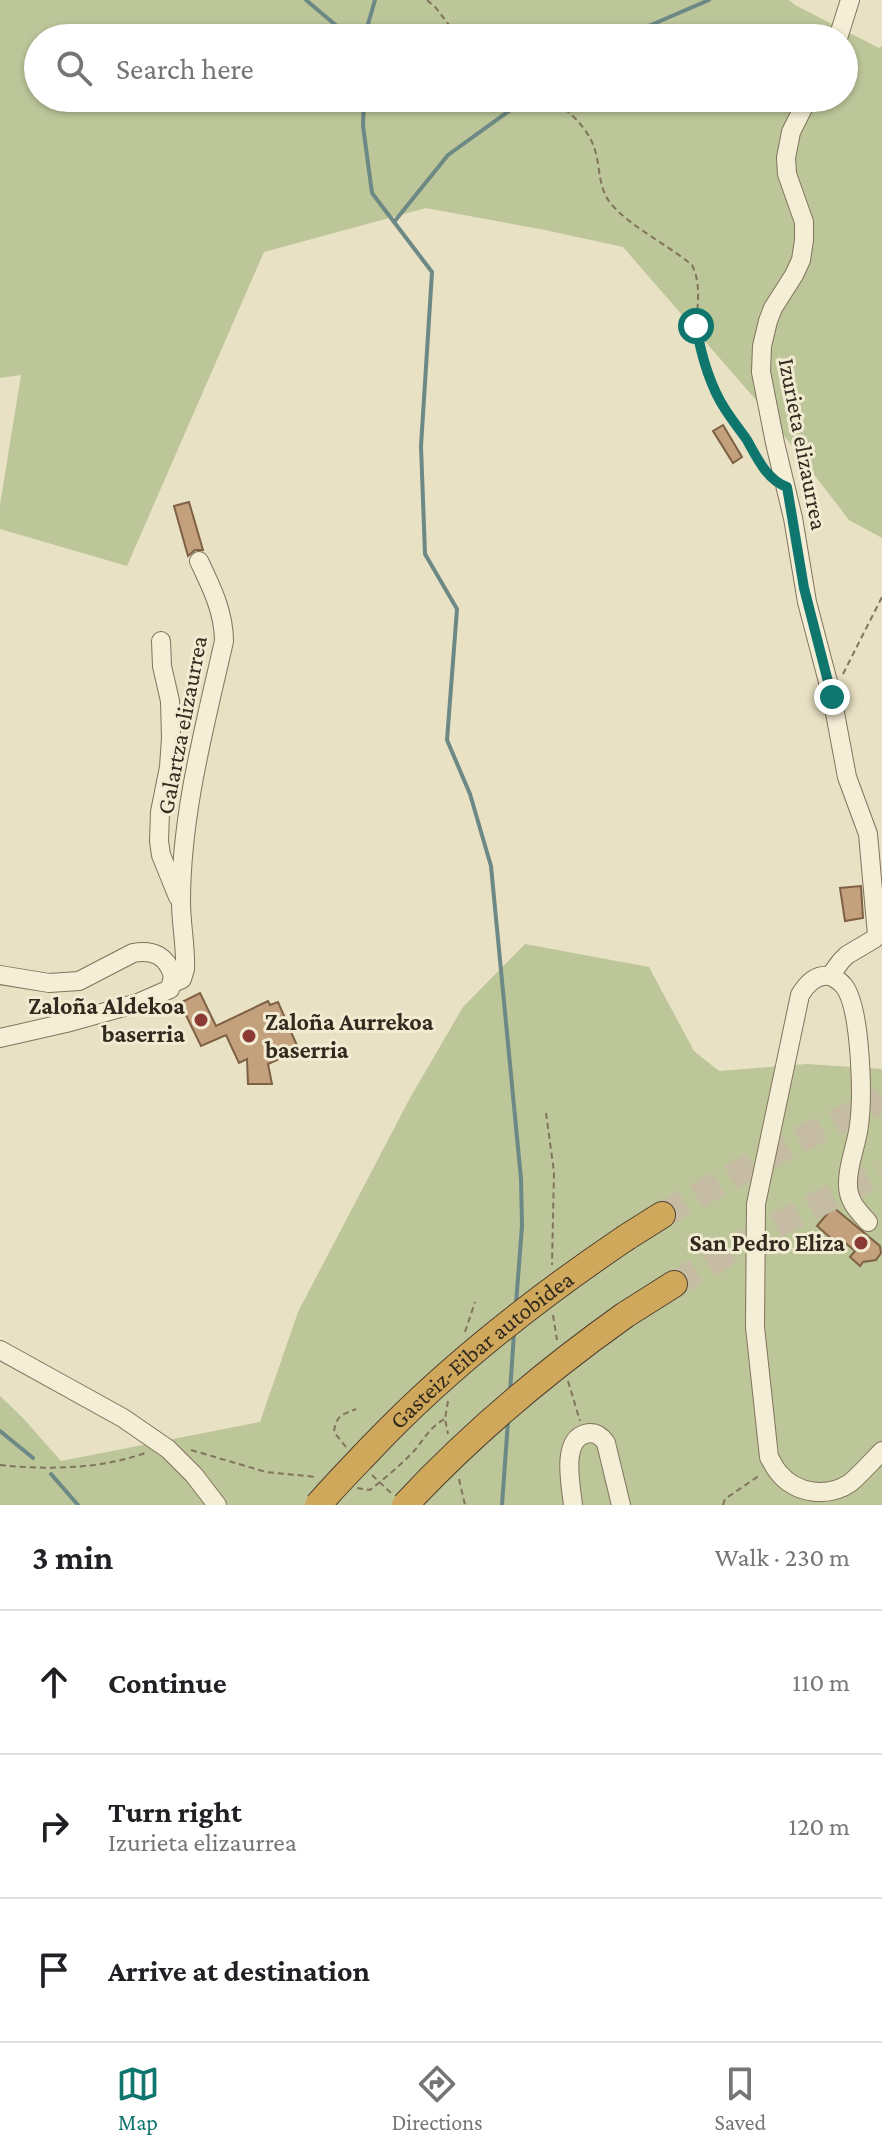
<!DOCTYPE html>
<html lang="en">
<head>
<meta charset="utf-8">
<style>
	body { margin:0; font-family:"Crimson Pro",serif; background:#f2f2f2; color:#202124 }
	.stop { position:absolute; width:24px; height:24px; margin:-18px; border:6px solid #0f766e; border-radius:50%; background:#fff }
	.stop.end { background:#0f766e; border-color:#fff; box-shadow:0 2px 8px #0008 }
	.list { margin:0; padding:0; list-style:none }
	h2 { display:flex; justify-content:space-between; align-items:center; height:104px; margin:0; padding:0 32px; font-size:34px }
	h2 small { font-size:26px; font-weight:400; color:#757577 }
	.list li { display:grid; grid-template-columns:52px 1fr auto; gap:24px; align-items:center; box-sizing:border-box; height:144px; padding:0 32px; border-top:2px solid #e0e0e0 }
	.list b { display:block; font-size:30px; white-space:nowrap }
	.list p { margin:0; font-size:26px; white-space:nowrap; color:#757577 }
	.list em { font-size:26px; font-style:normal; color:#757577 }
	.icon { flex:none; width:44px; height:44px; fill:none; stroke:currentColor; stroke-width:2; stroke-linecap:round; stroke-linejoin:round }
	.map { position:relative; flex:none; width:882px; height:1505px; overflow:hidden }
	.search { position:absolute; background:#fff; box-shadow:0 2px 6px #0004; left:24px; right:24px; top:24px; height:88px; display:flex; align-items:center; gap:20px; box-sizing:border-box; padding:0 28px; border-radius:44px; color:#757577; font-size:30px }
	.sheet { height:536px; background:#fff }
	nav { display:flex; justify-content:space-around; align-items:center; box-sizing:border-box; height:112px; border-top:2px solid #e0e0e0; background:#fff; font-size:22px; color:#757577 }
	nav a { display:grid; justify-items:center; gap:4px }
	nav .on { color:#0f766e }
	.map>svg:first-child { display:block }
	.green { fill:#bcc699; fill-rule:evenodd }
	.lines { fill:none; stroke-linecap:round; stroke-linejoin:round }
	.stream { stroke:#6d8985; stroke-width:4 }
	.building { fill:#c3a17d; stroke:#7e6144; stroke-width:2 }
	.highway-tunnel { stroke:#c5bca3; stroke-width:26; stroke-dasharray:26 13; stroke-linecap:butt }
	.minor-casing { stroke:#82735c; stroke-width:20 }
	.highway-casing { stroke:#504230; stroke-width:28 }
	.path { stroke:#82735c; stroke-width:2; stroke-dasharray:6 4; stroke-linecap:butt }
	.minor { stroke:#f5eed6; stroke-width:18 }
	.highway { stroke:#d0a85c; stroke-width:26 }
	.highway-bridge-casing { stroke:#504230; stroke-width:28; stroke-linecap:butt }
	.highway-bridge { stroke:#d0a85c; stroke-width:26 }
	.route { stroke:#0f766e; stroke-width:10 }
	.poi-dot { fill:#8a3a32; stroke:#f1ebd2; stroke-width:3 }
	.labels { text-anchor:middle; stroke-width:6; stroke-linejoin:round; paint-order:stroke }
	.street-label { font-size:24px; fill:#332a1f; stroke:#f1ebd2 }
	.poi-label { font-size:24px; font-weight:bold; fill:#332a1f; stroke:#f1ebd2; text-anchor:end }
</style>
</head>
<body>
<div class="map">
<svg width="882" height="1505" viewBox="0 0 882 1505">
	<rect width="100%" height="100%" fill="#e9e1c4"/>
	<g class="green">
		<path d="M 0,0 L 789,0 L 795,5 L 879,48 L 882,46 L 882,538 L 849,520 L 762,407 L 623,247 L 545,230 L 426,208 L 264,252 L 127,566 L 0,529 L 0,505 L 21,375 L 0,378 ZM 38,38 L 844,38 L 844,98 L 38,98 Z"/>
		<path d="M 525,944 L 649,967 L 694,1051 L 719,1071 L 807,1064 L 882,1069 L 882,1505 L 0,1505 L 0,1396 L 22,1417 L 61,1461 L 260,1422 L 298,1312 L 410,1098 L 463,1007 Z"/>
	</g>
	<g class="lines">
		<g class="stream">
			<path d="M 306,0 L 351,38"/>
			<path d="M 364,38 L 375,0"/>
			<path d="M 621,38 L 709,0"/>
			<path d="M 364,98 L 363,126 L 372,193 L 432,272 L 421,446 L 425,554 L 457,609 L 447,740 L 470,794 L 491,866 L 521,1179 L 522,1226 L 516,1304"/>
			<path d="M 394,222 L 448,155 L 527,98"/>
			<path d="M 510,1392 L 514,1333"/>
			<path d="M 0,1431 L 33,1458"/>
			<path d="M 51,1474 L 78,1505"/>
			<path d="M 502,1505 L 508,1421"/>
		</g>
	</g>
	<g class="building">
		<path d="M 723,425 L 742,457 L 733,463 L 713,431 Z"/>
		<path d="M 189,502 L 203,550 L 195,550 L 188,556 L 174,506 Z"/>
		<path d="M 861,886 L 863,918 L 845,921 L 840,888 Z"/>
		<path d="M 200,993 L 216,1026 L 268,1001 L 270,1005 L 278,1002 L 299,1050 L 268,1064 L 272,1084 L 248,1084 L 247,1059 L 239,1063 L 226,1035 L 201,1046 L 180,1003 Z"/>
		<path d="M 833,1207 L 880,1246 L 881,1253 L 876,1260 L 863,1262 L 860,1266 L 850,1257 L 855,1251 L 842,1240 L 832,1239 L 817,1226 Z"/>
	</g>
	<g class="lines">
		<g class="highway-tunnel">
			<path d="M 662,1215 L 795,1142 L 882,1100"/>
			<path d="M 674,1284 L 781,1223 L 882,1172"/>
		</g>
		<g class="minor-casing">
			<g id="minor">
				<path d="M 838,38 L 850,0"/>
				<path d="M 808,98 L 791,132 L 786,158 L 787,174 L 804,222 L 804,240 L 801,260 L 794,275 L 773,308 L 768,321 L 762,346 L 761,372 L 775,443 L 793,518 L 807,602 L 832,697 L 847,777 L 868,834 L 877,935 L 874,939 L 847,955 L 841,961 L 830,976"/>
				<path d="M 161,641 L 162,666 L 170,701 L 171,738 L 169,767 L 160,812 L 159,841 L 161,855 L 178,897"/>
				<path d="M 0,975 L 49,983 L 79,981 L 133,953 C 153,949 167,956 173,976 L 170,989 L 138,1003 L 66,1023 L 0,1038"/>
				<path d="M 173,983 L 182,979 L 185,969 C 186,947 181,924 181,902 C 181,813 205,726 224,641 C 224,612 211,586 199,561"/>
				<path d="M 868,1222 C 858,1211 848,1201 848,1185 C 847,1165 857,1145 859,1125 C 863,1096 861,1008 844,986 C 841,982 834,977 829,976 C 815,974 806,985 800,995 L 756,1204 L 755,1327 L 769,1457 C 772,1462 775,1469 779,1473 C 796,1494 828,1498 850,1483 C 861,1474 872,1461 882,1451"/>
				<path d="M 0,1350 L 123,1418 L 168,1449 L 194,1475 L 217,1505"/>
				<path d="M 573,1505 C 571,1486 561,1441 585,1434 C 595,1431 601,1436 606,1443 L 621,1505"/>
			</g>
		</g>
		<g class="highway-casing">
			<g id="highway">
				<path d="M 627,1237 L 662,1215"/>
				<path d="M 625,1315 L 674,1284"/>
			</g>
		</g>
		<g class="path">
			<path d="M 427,0 L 436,8 L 459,38"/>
			<path d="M 548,98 C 566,107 587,127 594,147 C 601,166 597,188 612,205 C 631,227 668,245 692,265 C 705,292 692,315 699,344 C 710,391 740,429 765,470"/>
			<path d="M 843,674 L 882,597"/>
			<path d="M 546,1113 L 554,1172 L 552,1265"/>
			<path d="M 553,1315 L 557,1340"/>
			<path d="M 465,1332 L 475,1302"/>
			<path d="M 568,1381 L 580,1421"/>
			<path d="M 448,1401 L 445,1419 L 448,1434"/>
			<path d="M 346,1447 L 334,1432 C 336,1415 342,1415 356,1409"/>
			<path d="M 191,1450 L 266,1472 L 317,1477"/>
			<path d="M 0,1465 C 46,1470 101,1469 145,1453"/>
			<path d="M 372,1475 L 391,1493"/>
			<path d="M 459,1479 L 465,1505"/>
			<path d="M 357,1488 L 370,1490 C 385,1478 401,1465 414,1451 C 424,1439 431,1426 445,1419"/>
			<path d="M 723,1505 L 725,1499 L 760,1475"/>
		</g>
		<use href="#minor" class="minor"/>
		<use href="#highway" class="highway"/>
		<g class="highway-bridge-casing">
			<g id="highway-bridge">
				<path id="s1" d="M 318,1505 C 335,1485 354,1466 372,1447 C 449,1366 535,1299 627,1237"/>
				<path d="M 405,1505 C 471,1434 545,1372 625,1315"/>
			</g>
		</g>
		<use href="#highway-bridge" class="highway-bridge"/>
	</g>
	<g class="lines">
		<path class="route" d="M 696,326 C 701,354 710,386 725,409 C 732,420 740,430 747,440 C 757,458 767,480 787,487 L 804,588 L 832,697"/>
	</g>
	<g class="poi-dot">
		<circle cx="201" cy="1020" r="8"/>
		<circle cx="249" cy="1036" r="8"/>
		<circle cx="861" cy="1243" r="8"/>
	</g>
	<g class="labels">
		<g class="street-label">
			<text transform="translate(803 444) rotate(79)" y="8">Izurieta elizaurrea</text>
			<text transform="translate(182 725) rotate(-79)" y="8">Galartza elizaurrea</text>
			<text dy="8" stroke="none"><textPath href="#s1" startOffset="226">Gasteiz-Eibar autobidea</textPath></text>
		</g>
		<g class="poi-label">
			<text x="185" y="1014">Zaloña Aldekoa<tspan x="185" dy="28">baserria</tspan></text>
			<text x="265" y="1030" text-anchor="start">Zaloña Aurrekoa<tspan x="265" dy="28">baserria</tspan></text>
			<text x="845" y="1251">San Pedro Eliza</text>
		</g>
	</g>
</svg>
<div class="stop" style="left:696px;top:326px"></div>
<div class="stop end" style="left:832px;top:697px"></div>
<div class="search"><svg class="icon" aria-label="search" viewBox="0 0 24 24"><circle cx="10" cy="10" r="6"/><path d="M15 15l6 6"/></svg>Search here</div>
</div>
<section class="sheet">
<h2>3 min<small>Walk · 230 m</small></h2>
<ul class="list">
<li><svg class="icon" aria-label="ahead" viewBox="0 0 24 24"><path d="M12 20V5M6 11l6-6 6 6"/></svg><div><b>Continue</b></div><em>110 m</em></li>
<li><svg class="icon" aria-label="right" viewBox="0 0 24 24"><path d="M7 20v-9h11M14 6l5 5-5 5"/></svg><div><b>Turn right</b><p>Izurieta elizaurrea</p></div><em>120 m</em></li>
<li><svg class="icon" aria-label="arrive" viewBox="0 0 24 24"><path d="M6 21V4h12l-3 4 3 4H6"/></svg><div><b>Arrive at destination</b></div></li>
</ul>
</section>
<nav>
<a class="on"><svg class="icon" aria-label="map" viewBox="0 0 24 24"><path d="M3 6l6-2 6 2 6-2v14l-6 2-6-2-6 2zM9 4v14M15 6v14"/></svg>Map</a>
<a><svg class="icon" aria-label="directions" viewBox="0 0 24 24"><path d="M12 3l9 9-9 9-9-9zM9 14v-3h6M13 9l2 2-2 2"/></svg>Directions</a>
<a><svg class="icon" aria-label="saved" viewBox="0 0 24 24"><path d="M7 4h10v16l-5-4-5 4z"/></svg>Saved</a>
</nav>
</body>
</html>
